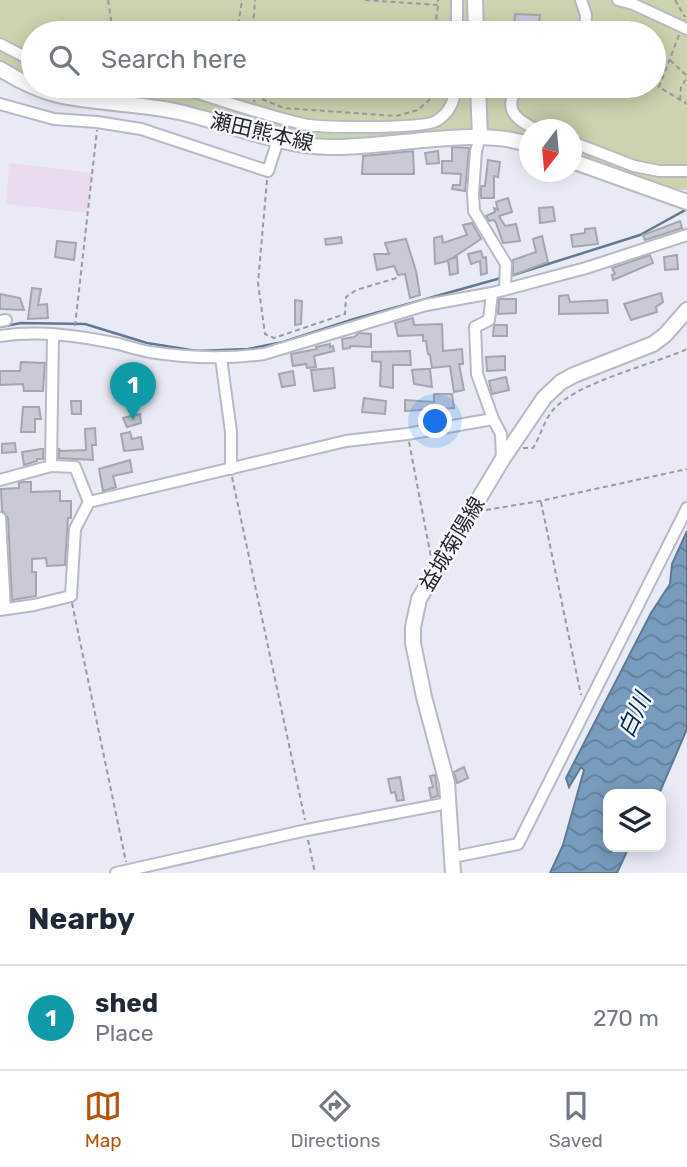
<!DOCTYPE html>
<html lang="en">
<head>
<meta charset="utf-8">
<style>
	body { margin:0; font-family:Rubik,"Noto Sans JP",sans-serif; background:#f6f6f7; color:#1f2937 }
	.controls { position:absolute; right:21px; bottom:21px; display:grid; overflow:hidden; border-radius:14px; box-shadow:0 4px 18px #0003 }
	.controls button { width:63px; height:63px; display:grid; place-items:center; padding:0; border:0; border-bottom:2px solid #e0e1e3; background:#fff; color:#1f2937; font:35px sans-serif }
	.compass { position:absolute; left:519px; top:119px; width:63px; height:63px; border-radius:50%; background:#fff; box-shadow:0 4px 18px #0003; rotate:196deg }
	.you { position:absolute; left:436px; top:422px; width:24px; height:24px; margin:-18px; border:5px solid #fff; border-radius:50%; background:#1a73e8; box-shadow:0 0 0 10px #1a73e833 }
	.badge { display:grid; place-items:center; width:46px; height:46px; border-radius:50%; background:#b45309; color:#fff; font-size:23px; font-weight:700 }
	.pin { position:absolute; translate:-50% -58px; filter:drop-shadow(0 2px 4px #0008) }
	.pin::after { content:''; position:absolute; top:37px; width:24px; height:21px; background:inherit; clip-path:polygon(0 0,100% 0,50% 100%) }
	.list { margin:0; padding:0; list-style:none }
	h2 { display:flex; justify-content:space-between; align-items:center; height:91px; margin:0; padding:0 28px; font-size:30px }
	h2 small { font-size:23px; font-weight:400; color:#747a83 }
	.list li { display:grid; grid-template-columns:46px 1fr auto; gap:21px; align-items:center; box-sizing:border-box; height:105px; padding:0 28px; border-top:2px solid #e0e1e3 }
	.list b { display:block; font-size:26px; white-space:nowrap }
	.list p { margin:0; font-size:23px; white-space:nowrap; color:#747a83 }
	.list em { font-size:23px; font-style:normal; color:#747a83 }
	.icon { flex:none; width:38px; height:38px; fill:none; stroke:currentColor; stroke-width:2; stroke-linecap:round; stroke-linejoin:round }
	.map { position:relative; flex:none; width:687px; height:873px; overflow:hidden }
	.search { position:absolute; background:#fff; box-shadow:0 4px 18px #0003; left:21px; right:21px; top:21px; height:77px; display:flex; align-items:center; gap:18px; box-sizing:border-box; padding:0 24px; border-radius:38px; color:#747a83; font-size:26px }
	.sheet { height:196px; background:#fff }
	nav { display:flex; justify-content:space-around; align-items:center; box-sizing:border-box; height:98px; border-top:2px solid #e0e1e3; background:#fff; font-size:19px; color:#747a83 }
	nav a { display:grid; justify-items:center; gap:4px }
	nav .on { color:#b45309 }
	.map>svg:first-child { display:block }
	.commercial { fill:#ebdbee }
	.green { fill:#cad4af }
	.water { fill:url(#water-waves); stroke:#5f7992; stroke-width:2 }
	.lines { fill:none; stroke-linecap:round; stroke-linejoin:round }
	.stream { stroke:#5f7992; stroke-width:2.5 }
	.building { fill:#c8cad6; stroke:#a3a6b0; stroke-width:2 }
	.minor-casing { stroke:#b7bac5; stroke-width:14 }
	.major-casing { stroke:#b7bac5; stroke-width:18 }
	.path { stroke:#989aa3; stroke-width:2; stroke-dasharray:5 3.5; stroke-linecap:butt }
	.minor { stroke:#fff; stroke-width:10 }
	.major { stroke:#fff; stroke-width:14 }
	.labels { text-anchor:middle; stroke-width:5; stroke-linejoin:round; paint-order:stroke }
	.street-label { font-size:21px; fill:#26272c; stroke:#f6f8ff }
	.water-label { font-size:23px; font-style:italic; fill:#002d4c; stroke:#f6f8ff }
</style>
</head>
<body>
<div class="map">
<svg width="687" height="873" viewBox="0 0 687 873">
	<defs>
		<pattern id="water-waves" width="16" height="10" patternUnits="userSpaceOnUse" patternTransform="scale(1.75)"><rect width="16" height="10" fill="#789cbd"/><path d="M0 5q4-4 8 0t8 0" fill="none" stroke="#627f9a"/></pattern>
	</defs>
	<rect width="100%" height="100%" fill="#e8ebf6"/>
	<path class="commercial" d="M 9,163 L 92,173 L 88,213 L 6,204 Z"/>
	<path class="green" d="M 0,0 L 687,0 L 687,190 L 668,189 L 572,156 L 572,130 L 530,130 L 529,139 C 498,125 468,131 435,133 C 400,136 364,141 329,140 C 272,138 218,114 163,101 C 127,92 88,97 52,86 L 654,86 L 654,33 L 579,33 L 580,25 L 546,22 L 545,33 L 539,33 L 540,15 L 515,14 L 514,33 L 33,33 L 33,79 L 0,60 Z"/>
	<path class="water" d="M 687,531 L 687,729 L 659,794 L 608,794 L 608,847 L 629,847 L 617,873 L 550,873 L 563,845 L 584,770 L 581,767 L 569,787 L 566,778 L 651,613 L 670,584 L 672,564 Z"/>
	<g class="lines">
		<g class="stream">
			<path d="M 507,277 L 640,235 L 687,209"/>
			<path d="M 0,327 L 21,323 L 85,324 L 147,343 L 197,351 L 248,349 L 283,342 L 354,319 L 501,278"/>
		</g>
	</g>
	<g class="building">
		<path d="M 515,14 L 540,15 L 539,22 L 578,25 L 577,33 L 514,33 Z"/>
		<path d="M 452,147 L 469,148 L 465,191 L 452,189 L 453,185 L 460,185 L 461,174 L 442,173 L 442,161 L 452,161 Z"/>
		<path d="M 413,151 L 414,174 L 362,174 L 363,156 Z"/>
		<path d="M 438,151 L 439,163 L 427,164 L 425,153 Z"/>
		<path d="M 488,160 L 500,162 L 498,177 L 494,176 L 494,198 L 481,198 L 481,186 L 485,186 Z"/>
		<path d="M 508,198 L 512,212 L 499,216 L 505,226 L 516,224 L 520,241 L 503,243 L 496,223 L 494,220 L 489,221 L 486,216 L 495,212 L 494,208 L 498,210 L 496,202 Z"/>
		<path d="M 553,207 L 555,221 L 540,223 L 539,208 Z"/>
		<path d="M 680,221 L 682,228 L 645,240 L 643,235 Z"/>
		<path d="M 472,223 L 481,239 L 448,261 L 435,264 L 434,238 L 442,236 L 443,243 L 467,235 L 463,225 Z"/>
		<path d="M 595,228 L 598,244 L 573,247 L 571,235 L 585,233 L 585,229 Z"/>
		<path d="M 542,236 L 548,262 L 513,275 L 513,260 L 536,252 L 533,239 Z"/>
		<path d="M 341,237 L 342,243 L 326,245 L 325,239 Z"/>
		<path d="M 406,239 L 416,271 L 420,295 L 410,298 L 405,274 L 398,275 L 394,266 L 377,270 L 374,254 L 389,254 L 385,243 Z"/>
		<path d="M 57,241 L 76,243 L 74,260 L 55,257 Z"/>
		<path d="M 481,251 L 483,258 L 486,257 L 487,273 L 481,275 L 480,261 L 471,264 L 468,254 Z"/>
		<path d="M 650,255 L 653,263 L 613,280 L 612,275 L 615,274 L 612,268 Z"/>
		<path d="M 677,255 L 678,269 L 665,270 L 664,257 Z"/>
		<path d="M 457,257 L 458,273 L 450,275 L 448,260 Z"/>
		<path d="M 32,288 L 41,289 L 38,305 L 47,304 L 48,318 L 28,319 Z"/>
		<path d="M 661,293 L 663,302 L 656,307 L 657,312 L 631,320 L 624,304 Z"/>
		<path d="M 0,294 L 20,298 L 24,310 L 0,309 Z"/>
		<path d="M 568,295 L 570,302 L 607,300 L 608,313 L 559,314 L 559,296 Z"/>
		<path d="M 499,299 L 516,299 L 516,313 L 498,314 Z"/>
		<path d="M 295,300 L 302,301 L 301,324 L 295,325 Z"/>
		<path d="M 413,318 L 414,325 L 442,324 L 443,351 L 462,349 L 463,364 L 459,364 L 464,390 L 454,392 L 450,366 L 432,368 L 430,355 L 428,354 L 426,341 L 423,341 L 423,335 L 398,336 L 395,323 Z"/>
		<path d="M 494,325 L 507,325 L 507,336 L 493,336 Z"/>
		<path d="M 359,333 L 371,334 L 371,347 L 350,346 L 350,348 L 343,349 L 342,339 L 354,337 Z"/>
		<path d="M 330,344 L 330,347 L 333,346 L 334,351 L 314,356 L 316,367 L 307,368 L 306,364 L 293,366 L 291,354 L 317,349 L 316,347 Z"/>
		<path d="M 410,351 L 411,365 L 393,365 L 393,388 L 380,386 L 381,362 L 372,361 L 372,352 Z"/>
		<path d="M 505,356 L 505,370 L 487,371 L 486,357 Z"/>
		<path d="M 21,362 L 45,363 L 43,391 L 24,391 L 23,384 L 0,385 L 0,371 L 20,371 Z"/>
		<path d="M 333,368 L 335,388 L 314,391 L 311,370 Z"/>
		<path d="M 424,369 L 430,369 L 432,387 L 414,384 L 412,370 Z"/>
		<path d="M 293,371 L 295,385 L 282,387 L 279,374 Z"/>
		<path d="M 506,377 L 509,390 L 492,394 L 489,381 Z"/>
		<path d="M 434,394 L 452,394 L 454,408 L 405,411 L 405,400 L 434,402 Z"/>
		<path d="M 364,398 L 386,401 L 385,414 L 362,412 Z"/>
		<path d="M 71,401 L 81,401 L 81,414 L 72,414 Z"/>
		<path d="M 23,407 L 39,407 L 41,419 L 35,419 L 35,432 L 21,432 Z"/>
		<path d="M 140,414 L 141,423 L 127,427 L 123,418 Z"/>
		<path d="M 95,428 L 96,445 L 92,445 L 93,460 L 59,458 L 59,448 L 60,451 L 86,450 L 85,429 Z"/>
		<path d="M 130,432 L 132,439 L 141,437 L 143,449 L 124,451 L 121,434 Z"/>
		<path d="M 15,443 L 16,452 L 2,453 L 2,444 Z"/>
		<path d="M 41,449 L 43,449 L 43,459 L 37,459 L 37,461 L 24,465 L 22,452 Z"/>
		<path d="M 130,460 L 132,472 L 113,476 L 116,487 L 103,491 L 99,469 Z"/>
		<path d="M 21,482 L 31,482 L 31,492 L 60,491 L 60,501 L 71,501 L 71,518 L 68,518 L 65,565 L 47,566 L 46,558 L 32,559 L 32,572 L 36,572 L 36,596 L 12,600 L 8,518 L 2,511 L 1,489 L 19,488 L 19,483 Z"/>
		<path d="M 464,767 L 468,778 L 457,783 L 454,772 Z"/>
		<path d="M 435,775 L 438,796 L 431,798 L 429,788 L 433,787 L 430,776 Z"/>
		<path d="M 400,777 L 404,800 L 397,801 L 395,792 L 391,793 L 388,779 Z"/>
	</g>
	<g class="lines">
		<g class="minor-casing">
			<g id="minor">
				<path d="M 581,0 L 586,15 L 585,33"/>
				<path d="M 618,0 L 633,4 L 687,29"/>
				<path d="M 457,33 L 457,0"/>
				<path d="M 0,44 L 33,61"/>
				<path d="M 174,86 C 217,98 259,114 303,124 C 321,128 422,129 436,121 C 450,113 455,101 455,86"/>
				<path d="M 519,86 C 501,109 517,121 538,130"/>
				<path d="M 0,104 L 54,119 L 97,122 L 141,129 L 268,171 L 278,140"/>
				<path d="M 480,137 L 476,151 L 473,193 L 474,211 L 506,264 L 505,288"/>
				<path d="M 572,142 L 634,166 L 659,171 L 687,171"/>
				<path d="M 492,293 L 489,320 L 475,327 L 477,374 L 493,419 L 501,434 L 502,460"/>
				<path d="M 0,321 L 6,320"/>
				<path d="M 0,336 C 40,330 80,336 119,344 C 129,347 140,350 150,352 C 188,358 226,359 264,354 L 426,305 L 492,293 L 586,268 L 687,235"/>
				<path d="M 221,358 L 231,432 L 231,469"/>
				<path d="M 51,466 L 53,334"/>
				<path d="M 0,480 L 51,466 L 75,467 L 89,502"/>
				<path d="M 0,518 L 5,609"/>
				<path d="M 0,610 L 34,605 L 71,596 L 75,529 L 89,502 L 346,441 L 407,434 L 493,419"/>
				<path d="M 453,857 L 518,844 L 687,508"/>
				<path d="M 116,873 L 307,830 L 448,803"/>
			</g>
		</g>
		<g class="major-casing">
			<g id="major">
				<path d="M 475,0 L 476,33"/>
				<path d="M 0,69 C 18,80 38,90 58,95 C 98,104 139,103 179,112 C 229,123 277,146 329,147 C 387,149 477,125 530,145"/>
				<path d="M 478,86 L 480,137"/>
				<path d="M 572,161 L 687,202"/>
				<path d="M 453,873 L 447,783 L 424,697 L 413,643 L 413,627 L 419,599 L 502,460 L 544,398 L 561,382 L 574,375 L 653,344 L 665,335 L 687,310"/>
			</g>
		</g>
		<g class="path">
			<path d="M 108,0 L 113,33"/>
			<path d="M 365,0 L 438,5 L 438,0"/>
			<path d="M 675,0 L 685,17"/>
			<path d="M 438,6 L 435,27 L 438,33"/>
			<path d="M 237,33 L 242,0"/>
			<path d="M 245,33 L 254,16 L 255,0"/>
			<path d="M 679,35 L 659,87 L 687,104"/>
			<path d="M 670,60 L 687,76"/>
			<path d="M 244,86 L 255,102"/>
			<path d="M 251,86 L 264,100 L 284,108 L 396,116 L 418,110 L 436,94 L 441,86"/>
			<path d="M 680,100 L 681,87 L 687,78"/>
			<path d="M 267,180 L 258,283 L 265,334 L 274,338 L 345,314 L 346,297 L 356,290 L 400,277"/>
			<path d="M 75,326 L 97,130"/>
			<path d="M 409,442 L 431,557"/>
			<path d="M 523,448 L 533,448 C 541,436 543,422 553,410 C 577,382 652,365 687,349"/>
			<path d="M 232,477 L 305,820"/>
			<path d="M 541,502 L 581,695"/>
			<path d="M 486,510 L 540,501 L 687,469"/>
			<path d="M 72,603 L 126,862"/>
			<path d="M 308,840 L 315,873"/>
		</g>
		<use href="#minor" class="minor"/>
		<use href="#major" class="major"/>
	</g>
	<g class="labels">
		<g class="street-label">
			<text transform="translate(262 132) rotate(13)" y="7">瀬田熊本線</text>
			<text transform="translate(452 544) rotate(-59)" y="7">益城菊陽線</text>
		</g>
		<g class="water-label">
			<text transform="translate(634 715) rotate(-65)" y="8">白川</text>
		</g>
	</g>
</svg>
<div class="controls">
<button><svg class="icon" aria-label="layers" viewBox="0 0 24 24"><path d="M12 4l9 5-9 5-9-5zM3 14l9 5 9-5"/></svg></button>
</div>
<svg class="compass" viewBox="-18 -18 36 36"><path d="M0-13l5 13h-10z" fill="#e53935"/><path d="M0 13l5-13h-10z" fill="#747a83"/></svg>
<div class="you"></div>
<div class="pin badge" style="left:133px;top:420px;background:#0f9aa8">1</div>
<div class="search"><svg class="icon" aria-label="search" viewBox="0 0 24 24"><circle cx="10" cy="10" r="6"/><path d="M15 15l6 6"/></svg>Search here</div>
</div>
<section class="sheet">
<h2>Nearby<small></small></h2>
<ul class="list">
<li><span class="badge" style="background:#0f9aa8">1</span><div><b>shed</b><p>Place</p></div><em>270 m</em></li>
</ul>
</section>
<nav>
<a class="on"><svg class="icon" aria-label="map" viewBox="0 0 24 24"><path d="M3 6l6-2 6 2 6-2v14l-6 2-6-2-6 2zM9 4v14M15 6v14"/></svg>Map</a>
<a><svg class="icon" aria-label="directions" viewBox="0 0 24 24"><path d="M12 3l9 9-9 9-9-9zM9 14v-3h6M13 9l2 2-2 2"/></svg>Directions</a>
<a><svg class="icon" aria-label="saved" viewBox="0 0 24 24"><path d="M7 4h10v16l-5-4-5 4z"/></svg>Saved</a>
</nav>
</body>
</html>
